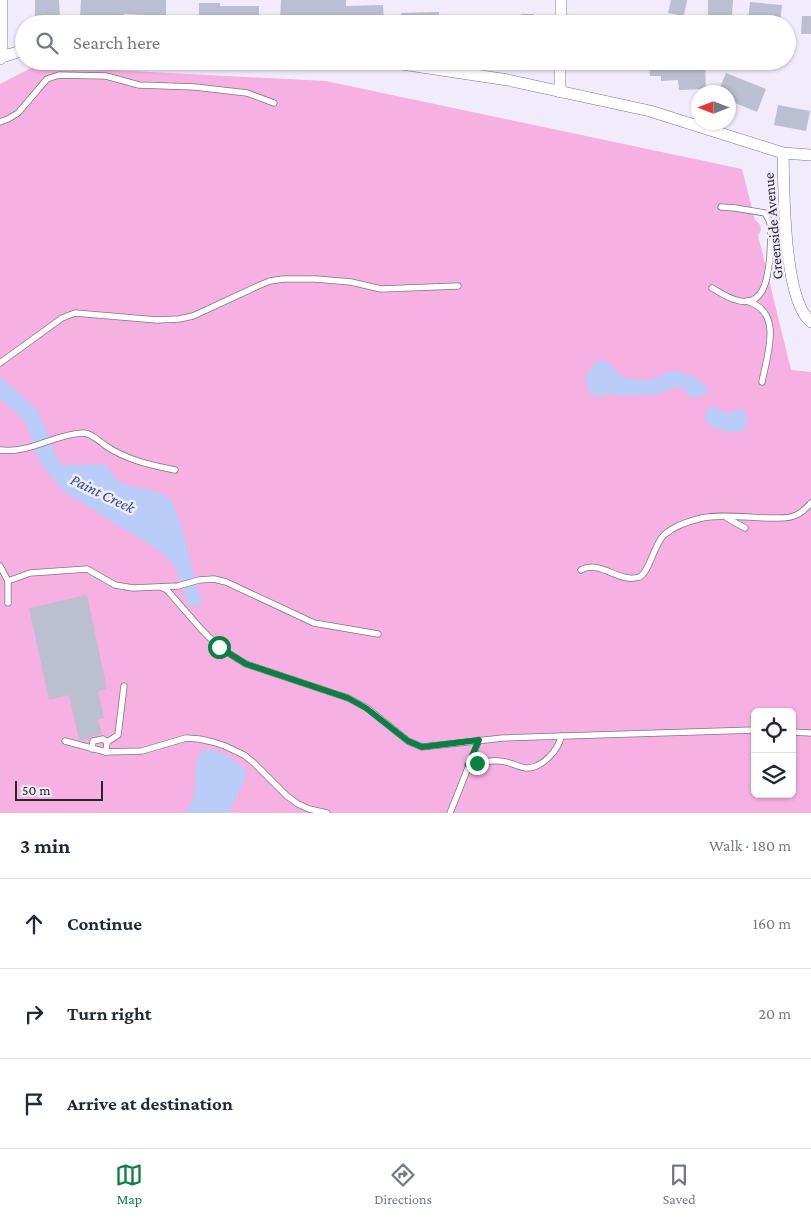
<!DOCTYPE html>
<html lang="en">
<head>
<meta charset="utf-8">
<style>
	body { margin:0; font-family:"Crimson Pro",serif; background:#f2f2f3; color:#1f2937 }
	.controls { position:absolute; right:15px; bottom:15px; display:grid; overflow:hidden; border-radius:8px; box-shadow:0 1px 4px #0004 }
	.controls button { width:45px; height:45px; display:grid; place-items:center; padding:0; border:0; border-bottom:1px solid #e0e1e3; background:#fff; color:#1f2937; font:25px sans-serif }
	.compass { position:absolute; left:691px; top:85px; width:45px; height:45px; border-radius:50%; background:#fff; box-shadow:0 1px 4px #0004; rotate:270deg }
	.scale { position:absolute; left:15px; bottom:12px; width:88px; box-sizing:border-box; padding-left:5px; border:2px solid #29262e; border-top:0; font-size:14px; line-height:18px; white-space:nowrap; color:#29262e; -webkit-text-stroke:4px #f1ecfc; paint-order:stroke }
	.stop { position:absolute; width:15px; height:15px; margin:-11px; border:4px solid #0b8043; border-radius:50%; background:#fff }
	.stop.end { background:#0b8043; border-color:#fff; box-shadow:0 1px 5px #0008 }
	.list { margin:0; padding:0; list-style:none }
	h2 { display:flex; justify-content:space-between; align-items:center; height:65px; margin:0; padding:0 20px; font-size:21px }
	h2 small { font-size:16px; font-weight:400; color:#747a83 }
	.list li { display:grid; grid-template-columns:32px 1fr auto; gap:15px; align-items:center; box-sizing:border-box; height:90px; padding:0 20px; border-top:1px solid #e0e1e3 }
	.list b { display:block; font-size:19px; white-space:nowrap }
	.list em { font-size:16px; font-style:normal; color:#747a83 }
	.icon { flex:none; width:28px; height:28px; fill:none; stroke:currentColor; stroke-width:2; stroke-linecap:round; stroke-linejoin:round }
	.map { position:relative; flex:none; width:811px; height:813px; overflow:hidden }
	.search { position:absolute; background:#fff; box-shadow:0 1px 4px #0004; left:15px; right:15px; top:15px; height:55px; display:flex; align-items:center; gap:12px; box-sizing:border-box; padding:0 18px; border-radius:28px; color:#747a83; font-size:19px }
	.sheet { height:335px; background:#fff }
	nav { display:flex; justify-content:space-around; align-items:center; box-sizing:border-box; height:70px; border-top:1px solid #e0e1e3; background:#fff; font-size:14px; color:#747a83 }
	nav a { display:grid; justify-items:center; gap:2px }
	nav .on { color:#0b8043 }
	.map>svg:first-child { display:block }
	.green { fill:#f6b0e1; fill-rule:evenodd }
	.water { fill:#b9cdf8 }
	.building { fill:#bcbed2 }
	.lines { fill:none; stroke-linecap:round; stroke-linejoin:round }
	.lane-casing { stroke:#7c7688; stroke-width:7 }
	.street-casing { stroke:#7c7688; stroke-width:12 }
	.lane { stroke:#fff; stroke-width:5.5 }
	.street { stroke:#fff; stroke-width:11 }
	.route { stroke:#0b8043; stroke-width:6 }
	.labels { text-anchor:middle; stroke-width:5; stroke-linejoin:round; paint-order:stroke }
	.street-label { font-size:15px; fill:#29262e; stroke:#f1ecfc }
	.water-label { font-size:16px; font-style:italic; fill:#2d4c9d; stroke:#f1ecfc }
</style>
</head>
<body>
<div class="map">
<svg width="811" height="813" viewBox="0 0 811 813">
	<rect width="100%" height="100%" fill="#f1ecfc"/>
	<path class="green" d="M 35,66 L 326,81 L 742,169 L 755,220 C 761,224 763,229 758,235 L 791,370 L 811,372 L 811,813 L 0,813 L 0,84 ZM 755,712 L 792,712 L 792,794 L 755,794 Z"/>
	<g class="water">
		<path d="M 600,360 C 614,362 614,374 624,377 C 633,380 646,382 655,378 C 661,376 667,372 673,371 C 684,371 706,381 708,392 C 702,396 697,398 690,397 L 682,388 L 678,387 L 673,388 L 665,392 L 652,395 L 643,394 L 631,396 L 607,394 L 596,397 L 592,395 L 588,389 L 586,383 L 586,376 L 594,363 Z"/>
		<path d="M 0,377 C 10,386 31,402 38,412 C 46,426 53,456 63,465 L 104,464 C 112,470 113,479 122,483 C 139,490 152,486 169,499 C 179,506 188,554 192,567 C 195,580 199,592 202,604 L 191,607 L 188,605 L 176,568 L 167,557 L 155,548 L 63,491 L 38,460 L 29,430 L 22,418 L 0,399 Z"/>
		<path d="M 711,407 C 718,407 723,412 729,414 L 736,410 L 743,410 C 746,413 747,416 747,421 C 746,440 720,430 710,426 C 704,417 702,413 711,407 Z"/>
		<path d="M 206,749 C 225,752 232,758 246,771 L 246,778 L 228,813 L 185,813 L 195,795 L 196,765 L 200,752 Z"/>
	</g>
	<g class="building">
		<path d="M 35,0 L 59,0 L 60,16 L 35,17 Z"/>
		<path d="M 81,0 L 166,0 L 166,16 L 124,14 L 124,18 L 80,17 Z"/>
		<path d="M 281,0 L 346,0 L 346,6 L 383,5 L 384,24 L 363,24 L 363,22 L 280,21 Z"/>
		<path d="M 671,0 L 687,0 L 684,16 L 668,13 Z"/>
		<path d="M 708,0 L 733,0 L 732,15 L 718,15 L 718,22 L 708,22 Z"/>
		<path d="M 750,2 L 782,5 L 780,24 L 748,21 Z"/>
		<path d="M 199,3 L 220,3 L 220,6 L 259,6 L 259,21 L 220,20 L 220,22 L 199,22 Z"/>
		<path d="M 439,12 L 439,24 L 401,24 L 401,13 Z"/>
		<rect x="521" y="14" width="13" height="10"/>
		<path d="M 802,16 L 811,16 L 811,34 L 801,34 Z"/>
		<path d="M 649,61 L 673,61 L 673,65 L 705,64 L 706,89 L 679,90 L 678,80 L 661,81 L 661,76 L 650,76 Z"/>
		<path d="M 726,73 L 766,89 L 757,112 L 728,100 L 728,92 L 718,92 Z"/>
		<path d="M 778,105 L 810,111 L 806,131 L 774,125 Z"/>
		<path d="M 87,595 L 107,689 L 98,691 L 104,718 L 98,720 L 102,734 L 92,736 L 89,739 L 81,740 L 79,740 L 69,695 L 49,700 L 29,608 Z"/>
	</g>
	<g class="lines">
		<g class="lane-casing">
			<g id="lane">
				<path d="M 0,122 L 8,119 L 18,113 L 47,79 L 59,75 L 106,76 L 139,85 L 195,87 L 247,93 L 274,103"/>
				<path d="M 712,288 C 719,292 725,296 733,299 C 764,311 768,278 770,256 C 770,247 772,233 770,224 C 770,221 767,217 765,213 L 735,208 L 721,207"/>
				<path d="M 747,301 C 784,312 767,355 762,382"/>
				<path d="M 0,363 L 62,318 L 75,313 L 157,320 L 179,319 L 193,316 L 260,285 L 270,281 L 283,279 L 316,279 L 351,282 L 381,289 L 458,286"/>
				<path d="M 0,450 C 30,454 54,434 83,433 C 91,433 99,441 106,446 C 127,460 150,465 175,470"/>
				<path d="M 727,518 L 745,528"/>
				<path d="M 0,566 L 8,581"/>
				<path d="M 581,570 C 599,559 620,584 639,577 C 649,574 654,544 664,535 C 674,526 689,521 702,518 C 723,513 755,519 778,518 C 784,518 791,518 796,515 C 802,513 807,507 811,503"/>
				<path d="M 161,587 L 167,590 L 201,629 L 219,647 L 233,656 L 246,664 L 348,698 L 367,708 L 408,741 L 422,747 L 503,738 L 755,730"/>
				<path d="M 8,603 L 8,581 L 30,573 L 87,569 L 115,585 L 133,588 L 178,586 L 199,580 L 214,579 L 226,582 L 314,623 L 378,634"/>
				<path d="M 792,732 L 811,733"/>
				<path d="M 65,741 L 106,752 L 142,751 L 186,738 L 199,739 L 213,742 L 225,746 L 244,755 L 254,763 L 287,796 L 298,804 L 309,809 L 327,813"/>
				<path d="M 92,749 L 93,741 L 103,739 L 107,742"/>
				<path d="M 106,752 L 107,742 L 118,735 L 124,686"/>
				<path d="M 468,765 C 478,763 489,760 499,761 C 509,761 517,767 526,768 C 541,769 559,750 561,736"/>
				<path d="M 450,813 L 479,740"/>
			</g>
		</g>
		<g class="street-casing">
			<g id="street">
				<path d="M 561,24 L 561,0"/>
				<path d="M 2,57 L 2,0"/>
				<path d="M 0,59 L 2,57 L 24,50"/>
				<path d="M 382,61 L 508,80 L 650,111 L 783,153 L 811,155"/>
				<path d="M 560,92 L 560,61"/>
				<path d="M 783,153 C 784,189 783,300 811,322"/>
			</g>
		</g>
		<use href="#lane" class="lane"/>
		<use href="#street" class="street"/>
	</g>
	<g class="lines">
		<path class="route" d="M 219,647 L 246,664 L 348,698 L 366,708 L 408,741 L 422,747 L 479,740 L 468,765 L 477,763"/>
	</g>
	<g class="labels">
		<g class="street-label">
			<text transform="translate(773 226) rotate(-95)" y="5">Greenside Avenue</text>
		</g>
		<g class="water-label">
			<text transform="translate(103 493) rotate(26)" y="6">Paint Creek</text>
		</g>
	</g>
</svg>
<div class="controls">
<button><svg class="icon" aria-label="locate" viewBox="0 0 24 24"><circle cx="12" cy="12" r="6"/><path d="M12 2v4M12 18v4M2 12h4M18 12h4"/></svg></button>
<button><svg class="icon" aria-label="layers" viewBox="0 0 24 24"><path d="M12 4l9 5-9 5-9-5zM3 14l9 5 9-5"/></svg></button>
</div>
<svg class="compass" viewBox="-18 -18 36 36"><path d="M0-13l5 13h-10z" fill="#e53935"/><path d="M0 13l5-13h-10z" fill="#747a83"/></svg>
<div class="scale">50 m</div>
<div class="stop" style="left:219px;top:647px"></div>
<div class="stop end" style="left:477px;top:763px"></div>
<div class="search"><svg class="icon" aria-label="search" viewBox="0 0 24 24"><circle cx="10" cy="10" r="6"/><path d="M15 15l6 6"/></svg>Search here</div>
</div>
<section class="sheet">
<h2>3 min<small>Walk · 180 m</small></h2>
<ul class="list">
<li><svg class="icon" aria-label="ahead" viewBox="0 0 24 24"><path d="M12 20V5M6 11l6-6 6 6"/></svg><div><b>Continue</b></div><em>160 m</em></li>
<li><svg class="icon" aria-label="right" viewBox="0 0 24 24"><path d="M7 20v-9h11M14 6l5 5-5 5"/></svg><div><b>Turn right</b></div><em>20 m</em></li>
<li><svg class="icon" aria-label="arrive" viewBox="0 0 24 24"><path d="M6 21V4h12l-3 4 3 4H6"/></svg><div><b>Arrive at destination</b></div></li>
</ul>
</section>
<nav>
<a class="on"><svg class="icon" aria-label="map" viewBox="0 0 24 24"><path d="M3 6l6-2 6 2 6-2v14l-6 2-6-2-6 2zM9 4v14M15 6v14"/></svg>Map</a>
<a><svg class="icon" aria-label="directions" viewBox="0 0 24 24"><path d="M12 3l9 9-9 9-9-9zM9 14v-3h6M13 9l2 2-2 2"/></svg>Directions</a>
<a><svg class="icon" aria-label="saved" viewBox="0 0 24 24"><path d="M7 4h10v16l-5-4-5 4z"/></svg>Saved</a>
</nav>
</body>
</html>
